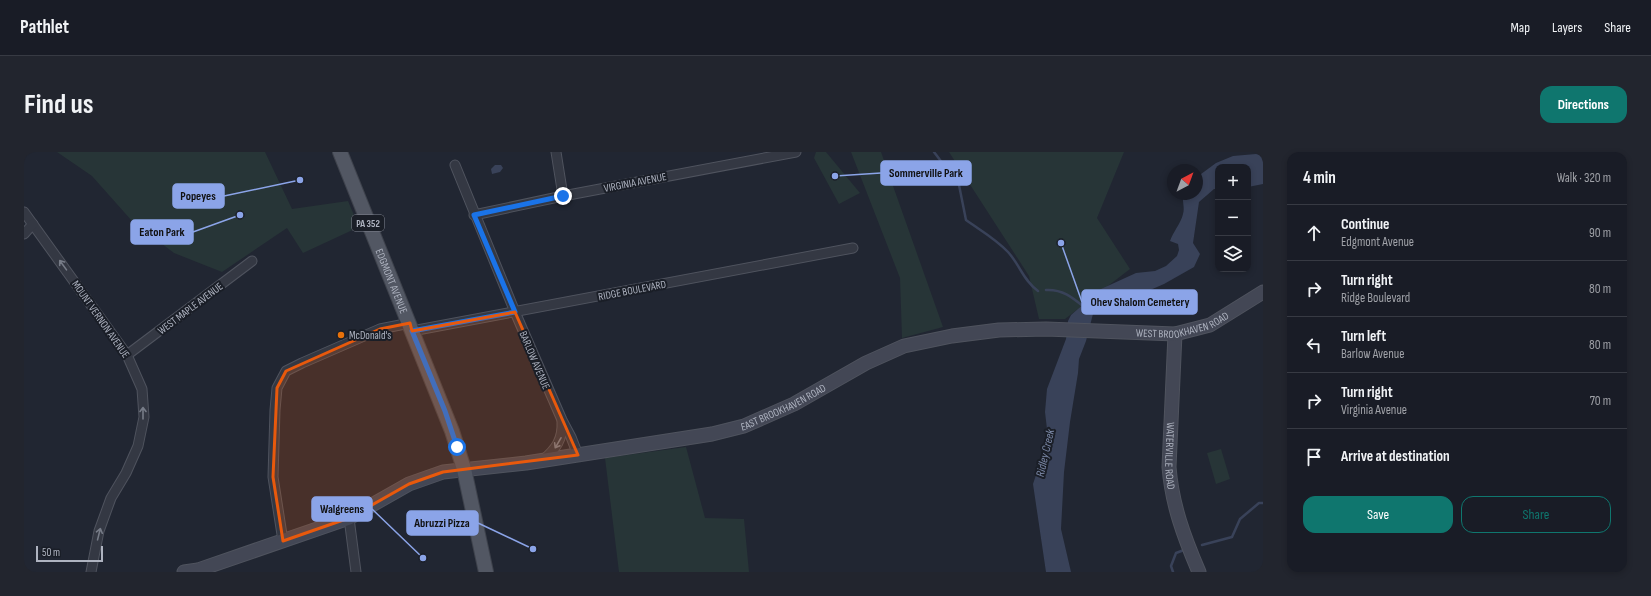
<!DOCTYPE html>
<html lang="en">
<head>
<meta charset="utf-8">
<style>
	body { margin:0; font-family:"Sofia Sans Condensed",sans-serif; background:#22252e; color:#f1f3f6 }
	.controls { position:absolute; right:12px; top:12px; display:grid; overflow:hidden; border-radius:8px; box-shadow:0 2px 6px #0003 }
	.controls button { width:36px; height:36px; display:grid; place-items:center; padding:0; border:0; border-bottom:1px solid #373a43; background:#191c26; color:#f1f3f6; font:20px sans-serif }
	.compass { position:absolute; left:1143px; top:12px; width:36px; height:36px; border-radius:50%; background:#191c26; box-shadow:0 2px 6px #0003; rotate:41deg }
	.scale { position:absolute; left:12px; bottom:10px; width:67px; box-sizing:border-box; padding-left:4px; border:2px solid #aeb3c0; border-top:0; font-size:11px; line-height:14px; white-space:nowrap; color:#aeb3c0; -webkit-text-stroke:3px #1a1e27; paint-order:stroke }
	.stop { position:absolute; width:12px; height:12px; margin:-9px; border:3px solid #1a73e8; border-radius:50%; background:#fff }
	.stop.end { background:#1a73e8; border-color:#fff; box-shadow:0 1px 4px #0008 }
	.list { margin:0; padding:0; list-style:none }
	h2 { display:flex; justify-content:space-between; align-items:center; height:52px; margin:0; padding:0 16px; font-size:17px }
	h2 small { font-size:13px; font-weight:400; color:#9fa1a7 }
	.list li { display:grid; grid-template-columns:26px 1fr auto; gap:12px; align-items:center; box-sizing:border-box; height:56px; padding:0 16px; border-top:1px solid #373a43 }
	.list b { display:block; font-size:15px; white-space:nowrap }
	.list p { margin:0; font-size:13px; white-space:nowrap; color:#9fa1a7 }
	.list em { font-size:13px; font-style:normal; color:#9fa1a7 }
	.actions { display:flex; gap:8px; padding:12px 16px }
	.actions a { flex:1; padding:9px 0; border:1px solid #0f766e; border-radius:12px; text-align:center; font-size:14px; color:#0f766e }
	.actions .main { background:#0f766e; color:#fff }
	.icon { flex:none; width:22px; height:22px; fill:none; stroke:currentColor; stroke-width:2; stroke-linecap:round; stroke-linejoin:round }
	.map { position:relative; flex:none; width:1239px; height:420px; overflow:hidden; border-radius:12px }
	header { display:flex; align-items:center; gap:24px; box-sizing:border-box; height:56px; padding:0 20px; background:#191c26; border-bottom:1px solid #373a43 }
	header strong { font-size:19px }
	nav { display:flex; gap:22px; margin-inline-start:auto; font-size:14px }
	.intro { display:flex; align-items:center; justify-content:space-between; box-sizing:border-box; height:96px; padding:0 24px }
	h1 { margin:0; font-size:28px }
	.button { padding:10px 18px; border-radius:12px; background:#0f766e; color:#fff; font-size:14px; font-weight:700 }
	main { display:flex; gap:24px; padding:0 24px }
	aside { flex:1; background:#191c26; border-radius:12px; box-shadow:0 2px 6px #0003 }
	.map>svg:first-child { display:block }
	.green { fill:#273537 }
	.water { fill:#394259 }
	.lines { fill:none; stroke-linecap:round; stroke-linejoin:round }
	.stream { stroke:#394259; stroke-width:2.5 }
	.street-casing { stroke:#4f535e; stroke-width:11 }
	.secondary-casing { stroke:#4f535e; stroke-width:15 }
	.primary-casing { stroke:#3e424c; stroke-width:16 }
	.street { stroke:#343843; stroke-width:9 }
	.secondary { stroke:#434755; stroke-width:13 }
	.primary { stroke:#525763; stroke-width:14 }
	.oneway { stroke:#777c88 }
	.route { stroke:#1a73e8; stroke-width:5 }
	.marked { fill:#e8590c; fill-opacity:0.2; stroke:#e8590c; stroke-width:3; stroke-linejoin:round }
	.food-dot { fill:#e8710a; stroke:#1a1e27; stroke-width:1.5 }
	.labels { text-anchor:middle; stroke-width:4; stroke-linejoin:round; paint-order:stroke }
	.shield { fill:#1a1e27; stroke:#828692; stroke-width:1 }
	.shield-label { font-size:10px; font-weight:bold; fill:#aeb3c0 }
	.street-label { font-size:11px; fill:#aeb3c0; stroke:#1a1e27 }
	.poi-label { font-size:11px; fill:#aeb3c0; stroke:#1a1e27; text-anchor:start }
	.water-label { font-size:12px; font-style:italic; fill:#7a87a5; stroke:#1a1e27 }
	.leader { fill:none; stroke:#8ba4e8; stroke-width:1.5 }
	.callout-dot { fill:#8ba4e8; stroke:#1a1e27; stroke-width:1.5 }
	.callout { fill:#8ba4e8; stroke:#8ba4e8; stroke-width:1.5 }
	.callout-label { font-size:12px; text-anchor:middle; font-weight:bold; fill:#111 }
</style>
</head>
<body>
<header>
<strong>Pathlet</strong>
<nav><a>Map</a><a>Layers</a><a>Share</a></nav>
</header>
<div class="intro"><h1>Find us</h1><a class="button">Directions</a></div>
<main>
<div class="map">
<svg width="1239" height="420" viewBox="0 0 1239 420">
	<rect width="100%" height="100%" fill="#212632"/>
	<g class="green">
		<path d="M 33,0 L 241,0 L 268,57 L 324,49 L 335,75 L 279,101 L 263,76 L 198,120 L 150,101 L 108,69 L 68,24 Z"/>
		<path d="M 792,0 L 802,0 L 836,41 L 815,52 L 790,6 Z"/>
		<path d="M 827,0 L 857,0 L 919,175 L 878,186 L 876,126 Z"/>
		<path d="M 925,0 L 1100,0 L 1073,66 L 1106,117 L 1041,167 L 1015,167 L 1005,124 Z"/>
		<path d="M 662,295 L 681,366 L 720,367 L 725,420 L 595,420 L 581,306 Z"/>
		<path d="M 1197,297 L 1206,327 L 1192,332 L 1183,301 Z"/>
	</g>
	<g class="water">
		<path d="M 1232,2 L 1239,4 L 1239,32 L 1224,35 L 1224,15 L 1194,15 L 1194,37 L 1190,37 L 1175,50 L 1169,91 L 1176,102 L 1170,115 L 1140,132 L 1089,154 L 1070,158 L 1062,189 L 1055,207 L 1054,221 L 1046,270 L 1040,320 L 1037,377 L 1047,420 L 1022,420 L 1009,332 L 1021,296 L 1023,277 L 1021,260 L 1023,237 L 1042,187 L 1044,169 L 1047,163 L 1077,137 L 1112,121 L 1131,119 L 1142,114 L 1153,104 L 1155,98 L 1154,92 L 1146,89 C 1149,80 1157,71 1159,62 C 1161,56 1158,49 1159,42 L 1173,42 L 1173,25 L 1192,11 L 1209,4 Z"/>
		<path d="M 471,13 L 477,13 L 479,16 L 476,20 L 468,22 L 467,17 Z"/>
	</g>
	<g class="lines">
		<g class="stream">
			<path d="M 910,0 L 935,33 L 942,68 C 956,78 972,87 984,100 C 996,113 999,128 1014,139"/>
			<path d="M 1022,138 C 1038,137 1048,145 1060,155"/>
			<path d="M 1178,393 L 1208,385 L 1216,367 L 1235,351 L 1239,351"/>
			<path d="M 1149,420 L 1147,414 L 1152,401 L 1160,398"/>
		</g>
		<g class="street-casing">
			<g id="street">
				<path d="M 532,0 L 539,44"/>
				<path d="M 431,13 L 491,160 L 538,268 L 547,285 L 554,303"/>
				<path d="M 0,60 L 103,203 L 118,237 L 120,265 L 114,294 L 102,321 L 87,346 L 75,379 L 67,420"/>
				<path d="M 450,63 L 539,44 L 772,0"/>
				<path d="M 0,82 L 9,72"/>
				<path d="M 388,179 L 829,96"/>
				<path d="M 103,203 L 228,109"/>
				<path d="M 519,308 C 532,297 539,287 538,270"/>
				<path d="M 325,366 L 332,420"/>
				<path d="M 259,389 L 249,325 L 251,258 L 253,236 L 262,219 L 278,211 L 356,177 L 386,171"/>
			</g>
		</g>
		<g class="secondary-casing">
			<g id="secondary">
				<path id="s1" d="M 1151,182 L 1145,315 C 1148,353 1160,385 1175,420"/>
				<path id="s2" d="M 160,420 L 174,418 L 325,366 L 385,332 L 419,320 L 502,311 L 688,282 L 720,274 L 770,252 L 842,211 L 880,194 L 928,184 L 975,178 L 1022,177 L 1151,182 L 1186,173 L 1239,140"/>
			</g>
		</g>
		<g class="primary-casing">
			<g id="primary">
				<path id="s3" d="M 316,0 L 428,279 L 440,317 L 462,420"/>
			</g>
		</g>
		<use href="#street" class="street"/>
		<use href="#secondary" class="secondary"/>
		<use href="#primary" class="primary"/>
	</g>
	<defs><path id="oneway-shaft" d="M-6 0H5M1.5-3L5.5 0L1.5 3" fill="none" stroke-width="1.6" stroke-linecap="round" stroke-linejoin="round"/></defs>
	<g class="oneway">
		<use href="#oneway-shaft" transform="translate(39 113) rotate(-126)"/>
		<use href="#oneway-shaft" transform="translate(119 261) rotate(-90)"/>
		<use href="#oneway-shaft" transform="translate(534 291) rotate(120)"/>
		<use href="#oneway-shaft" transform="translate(75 382) rotate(-76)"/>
	</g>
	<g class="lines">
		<path class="route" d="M 433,295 L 421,259 L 388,179 L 491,160 L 450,63 L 539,44"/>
	</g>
	<path class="marked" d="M 491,160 L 554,303 L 419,320 L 385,332 L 325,366 L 259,389 L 249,325 L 253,236 L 262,219 L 356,177 L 386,171 L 388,179 Z"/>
	<circle class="food-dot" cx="317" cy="183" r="4"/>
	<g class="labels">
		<rect class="shield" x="328" y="63" width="32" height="16" rx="3"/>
		<g class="shield-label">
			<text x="344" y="75">PA 352</text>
		</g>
		<g class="street-label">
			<text transform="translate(611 30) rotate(-11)" y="4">VIRGINIA AVENUE</text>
			<text dy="4" stroke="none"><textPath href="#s3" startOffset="139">EDGMONT AVENUE</textPath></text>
			<text transform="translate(608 138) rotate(-11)" y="4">RIDGE BOULEVARD</text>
			<text transform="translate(166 156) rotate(-37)" y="4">WEST MAPLE AVENUE</text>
			<text transform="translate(77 167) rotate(55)" y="4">MOUNT VERNON AVENUE</text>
			<text dy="4" stroke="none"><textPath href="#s2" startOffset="1044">WEST BROOKHAVEN ROAD</textPath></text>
			<text transform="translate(511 208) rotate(67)" y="4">BARLOW AVENUE</text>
			<text dy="4" stroke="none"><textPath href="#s2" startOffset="627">EAST BROOKHAVEN ROAD</textPath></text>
			<text dy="4" stroke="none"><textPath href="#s1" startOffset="122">WATERVILLE ROAD</textPath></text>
		</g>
		<g class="poi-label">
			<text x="325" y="187">McDonald's</text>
		</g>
		<g class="water-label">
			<text transform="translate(1021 301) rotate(-77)" y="4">Ridley Creek</text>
		</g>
	</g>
	<path class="leader" d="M811 24L857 21M276 28L200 44M216 63L169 80M1037 91L1058 150M399 406L348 357M509 397L454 371"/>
	<g class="callout-dot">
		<circle cx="811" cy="24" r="4"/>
		<circle cx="276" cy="28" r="4"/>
		<circle cx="216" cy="63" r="4"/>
		<circle cx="1037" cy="91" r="4"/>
		<circle cx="399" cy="406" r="4"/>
		<circle cx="509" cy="397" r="4"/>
	</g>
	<g class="callout">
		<rect x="857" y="9" width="90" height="24" rx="4"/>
		<rect x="149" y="32" width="51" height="24" rx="4"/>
		<rect x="107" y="68" width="62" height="24" rx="4"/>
		<rect x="1058" y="138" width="115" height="24" rx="4"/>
		<rect x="288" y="345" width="60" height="24" rx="4"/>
		<rect x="383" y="359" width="71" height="24" rx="4"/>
	</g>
	<g class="callout-label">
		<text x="902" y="25">Sommerville Park</text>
		<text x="174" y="48">Popeyes</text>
		<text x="138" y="84">Eaton Park</text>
		<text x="1116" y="154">Ohev Shalom Cemetery</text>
		<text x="318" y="361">Walgreens</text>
		<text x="418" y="375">Abruzzi Pizza</text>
	</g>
</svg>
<div class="controls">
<button>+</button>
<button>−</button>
<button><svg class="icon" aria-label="layers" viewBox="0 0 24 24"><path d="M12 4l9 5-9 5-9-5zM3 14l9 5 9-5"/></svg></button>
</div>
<svg class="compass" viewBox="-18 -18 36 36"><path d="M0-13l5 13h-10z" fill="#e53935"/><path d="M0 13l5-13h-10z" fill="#9fa1a7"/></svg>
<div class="scale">50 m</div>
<div class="stop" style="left:433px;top:295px"></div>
<div class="stop end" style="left:539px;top:44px"></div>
</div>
<aside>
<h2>4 min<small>Walk · 320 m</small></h2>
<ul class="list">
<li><svg class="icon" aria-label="ahead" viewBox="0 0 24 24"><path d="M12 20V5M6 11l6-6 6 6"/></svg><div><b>Continue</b><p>Edgmont Avenue</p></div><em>90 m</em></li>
<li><svg class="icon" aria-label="right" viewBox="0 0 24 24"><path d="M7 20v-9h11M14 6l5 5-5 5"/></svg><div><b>Turn right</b><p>Ridge Boulevard</p></div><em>80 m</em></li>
<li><svg class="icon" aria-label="left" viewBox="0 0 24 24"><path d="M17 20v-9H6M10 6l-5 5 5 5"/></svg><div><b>Turn left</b><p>Barlow Avenue</p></div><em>80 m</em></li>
<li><svg class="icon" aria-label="right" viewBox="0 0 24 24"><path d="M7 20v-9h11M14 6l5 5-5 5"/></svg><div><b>Turn right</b><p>Virginia Avenue</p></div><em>70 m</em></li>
<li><svg class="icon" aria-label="arrive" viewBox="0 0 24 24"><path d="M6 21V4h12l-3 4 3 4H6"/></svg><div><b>Arrive at destination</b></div></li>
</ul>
<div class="actions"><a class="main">Save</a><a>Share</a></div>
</aside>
</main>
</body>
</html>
